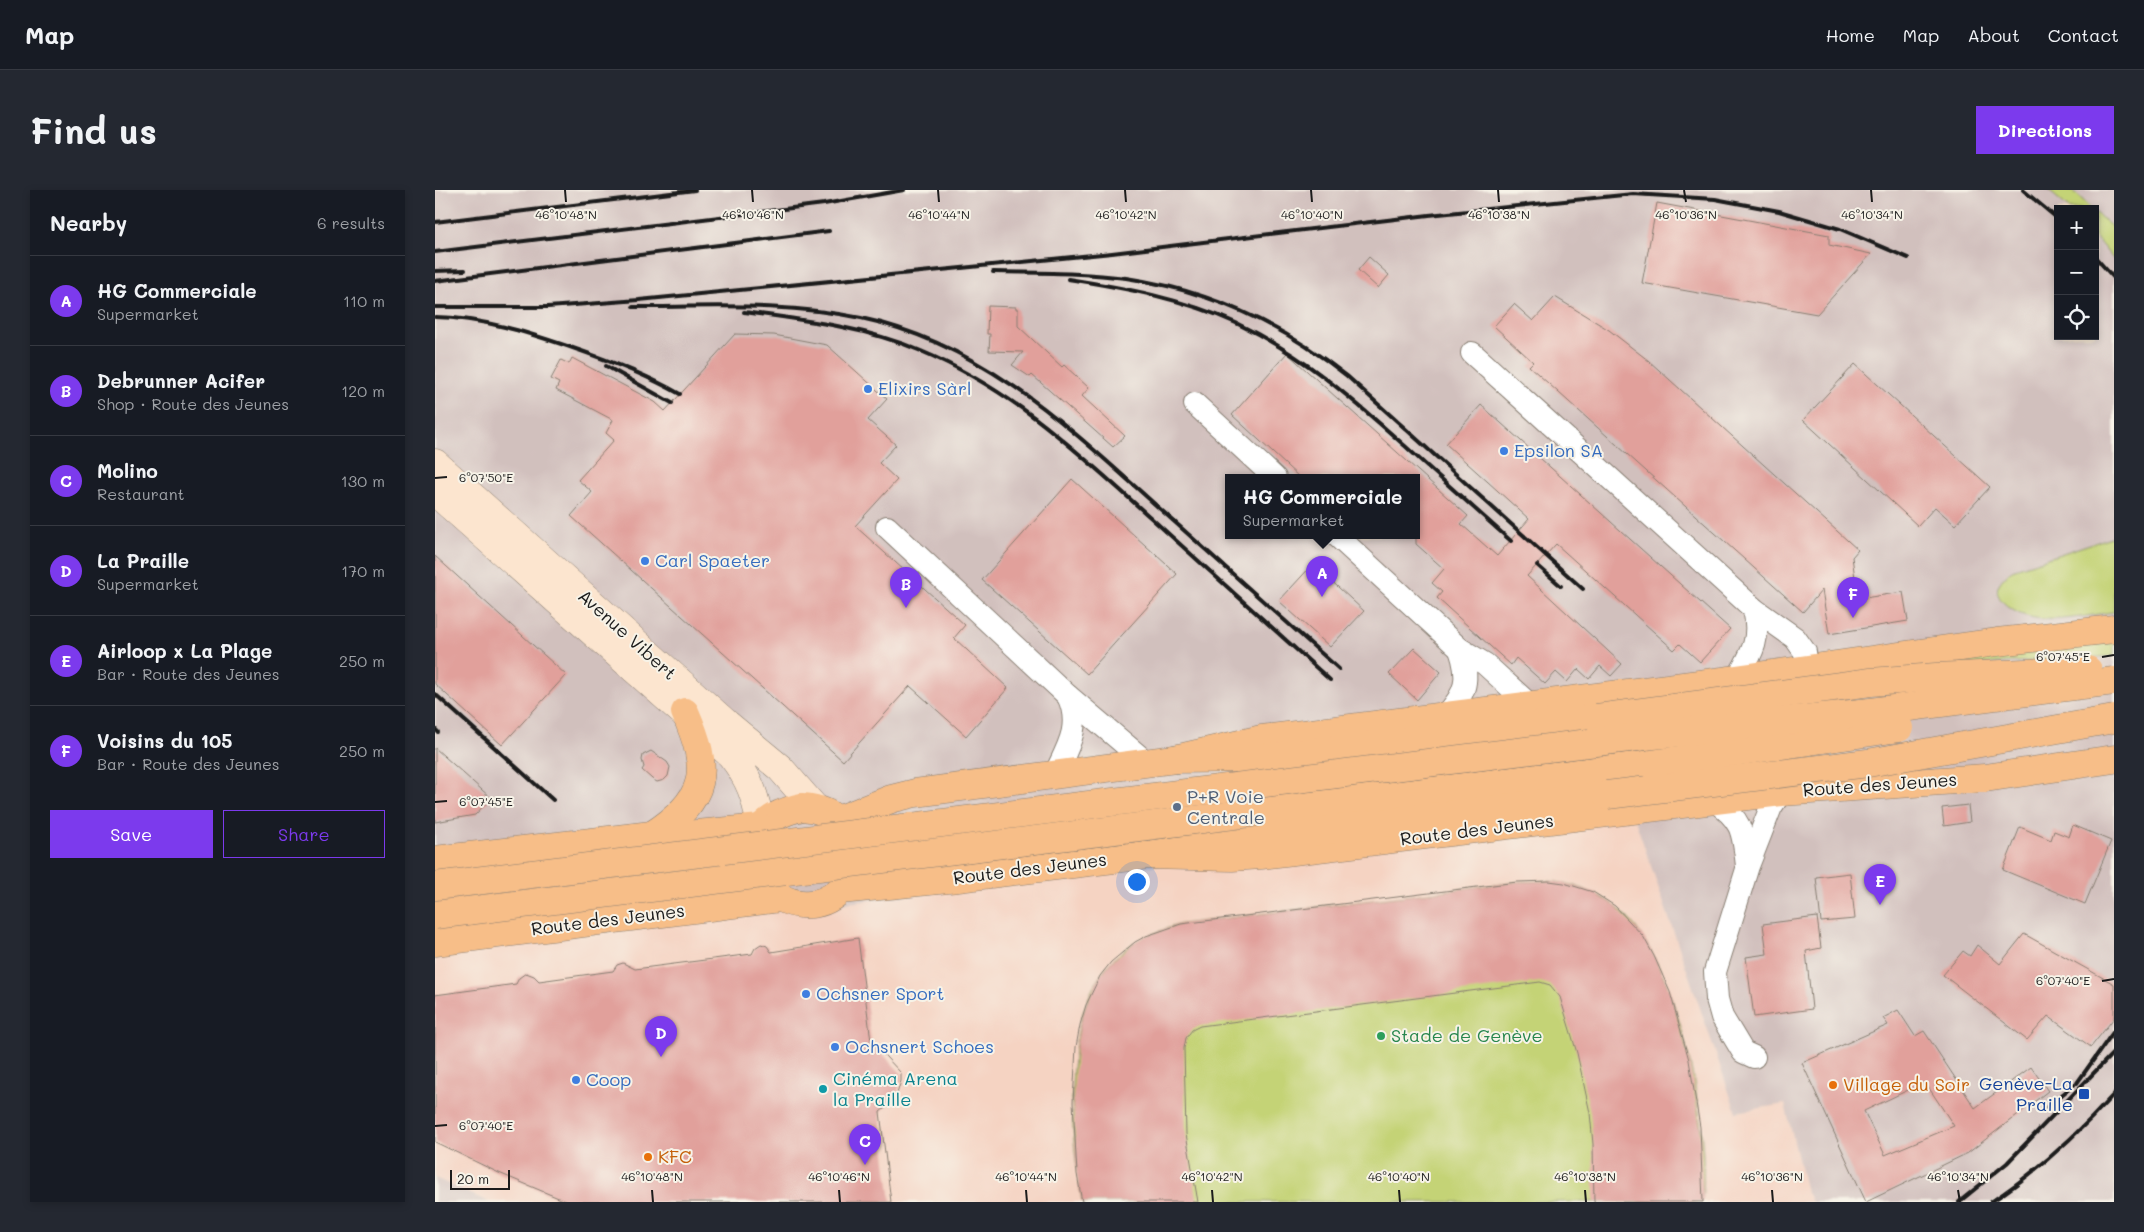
<!DOCTYPE html>
<html lang="en">
<head>
<meta charset="utf-8">
<style>
	body { margin:0; font-family:Mali,sans-serif; background:#242831; color:#f1f3f6 }
	.controls { position:absolute; right:15px; top:15px; display:grid; overflow:hidden; border-radius:0px; box-shadow:0 2px 8px #0003 }
	.controls button { width:45px; height:45px; display:grid; place-items:center; padding:0; border:0; border-bottom:1px solid #363941; background:#171b24; color:#f1f3f6; font:25px sans-serif }
	.scale { position:absolute; left:15px; bottom:12px; width:60px; box-sizing:border-box; padding-left:5px; border:2px solid #1c1c1c; border-top:0; font-size:14px; line-height:18px; white-space:nowrap; color:#1c1c1c; -webkit-text-stroke:4px #f7f3e8; paint-order:stroke }
	.you { position:absolute; left:701px; top:691px; width:18px; height:18px; margin:-12px; border:4px solid #fff; border-radius:50%; background:#1a73e8; box-shadow:0 0 0 8px #1a73e833 }
	.badge { display:grid; place-items:center; width:32px; height:32px; border-radius:50%; background:#7c3aed; color:#fff; font-size:16px; font-weight:700 }
	.pin { position:absolute; translate:-50% -41px; filter:drop-shadow(0 1px 2px #0008) }
	.pin::after { content:''; position:absolute; top:26px; width:18px; height:15px; background:inherit; clip-path:polygon(0 0,100% 0,50% 100%) }
	.popup { position:absolute; left:790px; top:284px; width:195px; height:65px; box-sizing:border-box; display:grid; place-content:center; border-radius:0px; background:#171b24; filter:drop-shadow(0 1px 4px #0005); font-size:16px; white-space:nowrap; color:#9ea1a6 }
	.popup b { font-size:19px; color:#f1f3f6 }
	.popup::after { content:''; position:absolute; left:50%; top:100%; margin-left:-10px; border:10px solid transparent; border-top-color:#171b24 }
	.list { margin:0; padding:0; list-style:none }
	h2 { display:flex; justify-content:space-between; align-items:center; height:65px; margin:0; padding:0 20px; font-size:21px }
	h2 small { font-size:16px; font-weight:400; color:#9ea1a6 }
	.list li { display:grid; grid-template-columns:32px 1fr auto; gap:15px; align-items:center; box-sizing:border-box; height:90px; padding:0 20px; border-top:1px solid #363941 }
	.list b { display:block; font-size:19px; white-space:nowrap }
	.list p { margin:0; font-size:16px; white-space:nowrap; color:#9ea1a6 }
	.list em { font-size:16px; font-style:normal; color:#9ea1a6 }
	.actions { display:flex; gap:10px; padding:15px 20px }
	.actions a { flex:1; padding:11px 0; border:1px solid #7c3aed; border-radius:0px; text-align:center; font-size:18px; color:#7c3aed }
	.actions .main { background:#7c3aed; color:#fff }
	.icon { flex:none; width:28px; height:28px; fill:none; stroke:currentColor; stroke-width:2; stroke-linecap:round; stroke-linejoin:round }
	.map { position:relative; flex:none; width:1679px; height:1012px; overflow:hidden; border-radius:0px }
	header { display:flex; align-items:center; gap:30px; box-sizing:border-box; height:70px; padding:0 25px; background:#171b24; border-bottom:1px solid #363941 }
	header strong { font-size:24px }
	nav { display:flex; gap:28px; margin-inline-start:auto; font-size:18px }
	.intro { display:flex; align-items:center; justify-content:space-between; box-sizing:border-box; height:120px; padding:0 30px }
	h1 { margin:0; font-size:35px }
	.button { padding:12px 22px; border-radius:0px; background:#7c3aed; color:#fff; font-size:18px; font-weight:700 }
	main { display:flex; gap:30px; padding:0 30px }
	aside { flex:1; background:#171b24; border-radius:0px; box-shadow:0 2px 8px #0003 }
	.map>svg:first-child { display:block }
	.built { fill:#f5d3c2 }
	.industrial { fill:#d1c0bd; fill-rule:evenodd }
	.green { fill:#c4d376; stroke:#707849 }
	.building { fill:#e1a09b; fill-rule:evenodd }
	.lines { fill:none; stroke-linecap:round; stroke-linejoin:round }
	.street-casing { stroke:#887e72; stroke-width:24 }
	.secondary-casing { stroke:#887e72; stroke-width:29 }
	.primary-casing { stroke:#887e72; stroke-width:29 }
	.highway-casing { stroke:#887e72; stroke-width:29 }
	.street { stroke:#fff; stroke-width:22 }
	.secondary { stroke:#fce5cf; stroke-width:28 }
	.primary { stroke:#f7be88; stroke-width:28 }
	.highway { stroke:#f7be88; stroke-width:28 }
	.rail { stroke:#1c1c1c; stroke-width:4 }
	.highway-bridge-casing { stroke:#887e72; stroke-width:29; stroke-linecap:butt }
	.highway-bridge { stroke:#f7be88; stroke-width:28 }
	.ticks { fill:none; stroke:#1c1c1c; stroke-width:2 }
	.shop-dot { fill:#3f7fe0; stroke:#f7f3e8; stroke-width:2 }
	.service-dot { fill:#5c6f8a; stroke:#f7f3e8; stroke-width:2 }
	.leisure-dot { fill:#2e9e5b; stroke:#f7f3e8; stroke-width:2 }
	.food-dot { fill:#e8710a; stroke:#f7f3e8; stroke-width:2 }
	.culture-dot { fill:#0f9aa8; stroke:#f7f3e8; stroke-width:2 }
	.transit-dot { fill:#1a4fb4; stroke:#f7f3e8; stroke-width:2 }
	.labels { text-anchor:middle; stroke-width:4; stroke-linejoin:round; paint-order:stroke }
	.shop-label { font-size:18px; fill:#366cbe; stroke:#f7f3e8; text-anchor:start }
	.street-label { font-size:18px; fill:#1c1c1c; stroke:#f7f3e8 }
	.service-label { font-size:18px; fill:#4e5e75; stroke:#f7f3e8; text-anchor:start }
	.leisure-label { font-size:18px; fill:#27864d; stroke:#f7f3e8; text-anchor:start }
	.culture-label { font-size:18px; fill:#0d838f; stroke:#f7f3e8; text-anchor:start }
	.transit-label { font-size:18px; fill:#164399; stroke:#f7f3e8; text-anchor:end }
	.food-label { font-size:18px; fill:#c56008; stroke:#f7f3e8; text-anchor:start }
	.ticks-label { font-size:12px; text-anchor:middle; fill:#1c1c1c; stroke:#f7f3e8; stroke-width:4; stroke-linejoin:round; paint-order:stroke }
</style>
</head>
<body>
<header>
<strong>Map</strong>
<nav><a>Home</a><a>Map</a><a>About</a><a>Contact</a></nav>
</header>
<div class="intro"><h1>Find us</h1><a class="button">Directions</a></div>
<main>
<aside>
<h2>Nearby<small>6 results</small></h2>
<ul class="list">
<li><span class="badge">A</span><div><b>HG Commerciale</b><p>Supermarket</p></div><em>110 m</em></li>
<li><span class="badge">B</span><div><b>Debrunner Acifer</b><p>Shop · Route des Jeunes</p></div><em>120 m</em></li>
<li><span class="badge">C</span><div><b>Molino</b><p>Restaurant</p></div><em>130 m</em></li>
<li><span class="badge">D</span><div><b>La Praille</b><p>Supermarket</p></div><em>170 m</em></li>
<li><span class="badge">E</span><div><b>Airloop x La Plage</b><p>Bar · Route des Jeunes</p></div><em>250 m</em></li>
<li><span class="badge">F</span><div><b>Voisins du 105</b><p>Bar · Route des Jeunes</p></div><em>250 m</em></li>
</ul>
<div class="actions"><a class="main">Save</a><a>Share</a></div>
</aside>
<div class="map">
<svg width="1679" height="1012" viewBox="0 0 1679 1012">
	<rect width="100%" height="100%" fill="#f7f3e8"/>
	<filter id="ink" filterUnits="userSpaceOnUse"><feTurbulence type="fractalNoise" baseFrequency=".02" numOctaves="2"/><feDisplacementMap in="SourceGraphic" scale="10" xChannelSelector="R" yChannelSelector="G"/><feConvolveMatrix kernelMatrix="1 2 1 2 8 2 1 2 1" color-interpolation-filters="sRGB"/></filter>
	<filter id="wash" filterUnits="userSpaceOnUse"><feTurbulence type="fractalNoise" baseFrequency=".0096" numOctaves="4" result="noise"/><feDisplacementMap in="SourceGraphic" scale="20" xChannelSelector="R" yChannelSelector="G"/><feGaussianBlur stdDeviation="1.12" result="paint"/><feColorMatrix in="noise" values="0 0 0 0 0 0 0 0 0 0 0 0 0 0 0 0 0 1.4 0 .05"/><feComposite in="paint" operator="in"/></filter>
	<g filter="url(#wash)">
		<rect width="100%" height="100%" fill="#f4e1c7"/>
		<path class="built" d="M 1199,627 L 1302,922 L 1350,913 L 1370,998 L 1377,1012 L 54,1012 L 0,988 L 0,763 L 733,674 Z"/>
		<g class="industrial">
			<path d="M 0,0 L 1679,0 L 1679,1012 L 1377,1012 L 1370,998 L 1350,914 L 1301,922 L 1199,627 L 733,674 L 0,763 ZM 1623,19 L 1660,19 L 1660,146 L 1623,146 ZM 793,288 L 981,288 L 981,346 L 793,346 Z"/>
			<path d="M 0,988 L 54,1012 L 0,1012 Z"/>
		</g>
		<g class="green">
			<path d="M 1613,0 L 1637,0 L 1657,19 L 1635,19 Z"/>
			<path d="M 1660,22 L 1679,39 L 1679,70 L 1660,47 Z"/>
			<path d="M 1679,346 L 1679,422 C 1644,426 1594,441 1567,411 C 1556,398 1567,389 1577,380 Z"/>
			<path d="M 1679,452 L 1679,466 L 1483,478 L 1482,476 Z"/>
			<path d="M 1114,691 C 1142,694 1168,704 1189,724 C 1244,776 1276,938 1267,1012 L 647,1012 C 635,942 624,828 676,772 C 695,751 719,742 746,734 L 1082,692 Z"/>
		</g>
		<g id="blocks">
			<g class="building">
				<path d="M 1222,13 L 1394,45 L 1394,55 L 1436,64 L 1382,124 L 1207,93 Z"/>
				<path d="M 934,67 L 954,85 L 943,98 L 923,80 Z"/>
				<path d="M 1120,107 L 1174,140 L 1214,171 L 1423,360 L 1417,367 L 1423,409 L 1468,402 L 1473,431 L 1394,444 L 1387,400 L 1368,422 L 1094,176 L 1098,172 L 1059,136 L 1079,114 L 1098,131 Z"/>
				<path d="M 553,116 L 581,117 L 581,119 L 583,119 L 583,136 L 627,177 L 629,175 L 654,198 L 647,206 L 690,246 L 678,257 L 597,185 L 595,187 L 577,175 L 588,162 L 554,161 L 555,144 L 552,144 Z"/>
				<path d="M 300,144 L 339,145 L 392,155 L 452,209 L 433,230 L 461,255 L 444,273 L 462,290 L 420,336 L 530,435 L 519,448 L 573,498 L 531,546 L 475,496 L 408,571 L 136,326 L 157,302 L 143,290 L 179,250 L 171,243 L 178,230 L 121,200 L 124,193 L 116,189 L 126,170 L 134,174 L 137,168 L 220,212 L 230,221 Z"/>
				<path d="M 852,163 L 1033,326 L 1026,334 L 1062,366 L 1094,329 L 1011,254 L 1046,215 L 1295,439 L 1265,472 L 1245,454 L 1239,460 L 1121,354 L 1092,386 L 1187,474 L 1176,486 L 1165,476 L 1154,489 L 1143,479 L 1132,492 L 1121,482 L 1110,494 L 1081,468 L 1076,475 L 1002,408 L 1007,402 L 997,393 L 1009,379 L 981,354 L 981,288 L 865,288 L 797,225 Z"/>
				<path d="M 1420,174 L 1555,297 L 1520,335 L 1500,317 L 1483,336 L 1368,230 Z"/>
				<path d="M 637,289 L 742,384 L 652,484 L 547,390 Z"/>
				<path d="M 0,366 L 131,485 L 67,555 L 0,494 Z"/>
				<path d="M 878,374 L 929,421 L 895,457 L 844,411 Z"/>
				<path d="M 979,458 L 1006,482 L 982,510 L 954,484 Z"/>
				<path d="M 0,558 L 56,608 L 40,625 L 0,632 Z"/>
				<path d="M 216,561 L 232,572 L 235,577 L 233,586 L 229,590 L 222,592 L 217,589 L 207,580 L 209,577 L 207,570 L 208,565 Z"/>
				<path d="M 1533,615 L 1535,632 L 1509,636 L 1507,618 Z"/>
				<path d="M 1638,635 L 1676,651 L 1650,714 L 1568,680 L 1585,637 L 1616,650 L 1619,641 L 1634,647 Z"/>
				<path d="M 1415,683 L 1420,729 L 1386,732 L 1381,687 Z"/>
				<path d="M 1114,691 L 1129,693 L 1158,702 L 1180,716 L 1208,746 L 1219,766 L 1235,802 L 1254,870 L 1265,937 L 1268,1012 L 1159,1012 L 1158,954 L 1155,923 L 1142,863 L 1125,807 L 1115,795 L 1105,792 L 765,836 L 757,840 L 751,848 L 749,858 L 751,944 L 763,1012 L 647,1012 L 642,984 L 638,912 L 641,857 L 645,835 L 651,815 L 665,786 L 676,772 L 700,752 L 711,746 L 746,734 L 1082,692 Z"/>
				<path d="M 1382,727 L 1386,758 L 1371,761 L 1377,819 L 1319,827 L 1311,767 L 1332,764 L 1328,734 Z"/>
				<path d="M 1589,744 L 1679,794 L 1679,828 L 1656,857 L 1613,826 L 1592,850 L 1508,785 L 1528,761 L 1535,766 L 1542,755 L 1565,774 Z"/>
				<path d="M 423,748 L 436,851 L 466,883 L 466,891 L 460,910 L 445,922 L 456,1012 L 133,1012 L 64,983 L 0,952 L 0,805 L 81,794 L 84,788 L 91,783 L 99,786 L 104,791 L 178,781 L 182,775 L 188,773 L 200,779 L 317,764 L 320,758 L 326,754 L 332,756 L 336,762 Z"/>
				<path d="M 1463,820 L 1480,846 L 1489,841 L 1540,918 L 1596,877 L 1613,901 L 1533,963 L 1431,1012 L 1367,873 L 1453,835 L 1448,828 ZM 1490,892 L 1519,936 L 1450,965 L 1429,921 Z"/>
			</g>
		</g>
	</g>
	<g filter="url(#ink)">
		<use href="#blocks" fill-opacity="0" stroke="#887e72" stroke-width="1"/>
		<g class="lines">
			<g class="street-casing">
				<g id="street">
					<path d="M 1037,163 L 1319,419 L 1360,448 L 1370,462 L 1372,478"/>
					<path d="M 760,214 L 840,288"/>
					<path d="M 452,337 L 633,506 L 712,573"/>
					<path d="M 902,346 L 1025,459 L 1050,474 L 1095,515"/>
					<path d="M 1302,489 C 1317,463 1326,450 1319,419"/>
					<path d="M 1010,526 C 1032,503 1035,489 1025,459"/>
					<path d="M 620,584 C 633,557 647,536 633,506"/>
					<path d="M 1278,610 C 1308,630 1308,642 1312,676"/>
					<path d="M 1319,867 L 1308,862 L 1287,827 L 1282,809 L 1280,782 L 1313,676 L 1336,617 L 1346,602"/>
				</g>
			</g>
			<g class="secondary-casing">
				<g id="secondary">
					<path d="M 0,273 L 292,534 L 345,578 L 380,618"/>
					<path d="M 0,302 L 296,565 C 315,589 321,607 326,638"/>
				</g>
			</g>
			<g class="primary-casing">
				<g id="primary">
					<path d="M 367,617 C 442,622 429,719 366,714 C 354,713 341,707 333,697 C 323,685 315,651 327,637 C 337,626 353,620 367,617 Z"/>
					<path d="M 403,630 L 456,609 L 480,603 L 740,569 L 827,549 L 1288,491 L 1562,452 L 1679,439"/>
					<path d="M 217,645 C 273,609 276,581 250,522"/>
					<path d="M 0,670 L 217,645 L 251,645 L 326,638"/>
					<path d="M 405,700 L 523,688 L 712,665 L 797,667 L 826,665 L 1346,602 L 1550,588 L 1679,569"/>
					<path d="M 0,752 L 345,708"/>
				</g>
			</g>
			<g class="highway-casing">
				<g id="highway">
					<path d="M 740,569 L 830,568 L 1162,528"/>
					<path d="M 823,622 L 1216,574"/>
					<path d="M 712,665 L 860,644 L 1172,605"/>
				</g>
			</g>
			<use href="#street" class="street"/>
			<use href="#secondary" class="secondary"/>
			<use href="#primary" class="primary"/>
			<use href="#highway" class="highway"/>
			<g class="rail">
				<path d="M 1588,0 L 1623,29"/>
				<path d="M 0,32 L 260,0"/>
				<path d="M 0,62 L 389,14 L 469,0"/>
				<path d="M 1660,67 L 1679,88"/>
				<path d="M 0,81 L 30,80"/>
				<path d="M 558,82 C 602,83 647,82 691,88 C 773,100 848,135 912,186 L 1148,399"/>
				<path d="M 633,89 C 691,98 749,109 801,133 C 868,165 914,206 969,255 C 1004,287 1040,319 1076,351"/>
				<path d="M 0,91 L 394,41"/>
				<path d="M 0,117 L 113,117 L 204,110 L 677,63 L 994,25 L 1198,4 L 1280,9 L 1344,21 L 1405,39 L 1473,68"/>
				<path d="M 198,117 C 274,117 351,112 426,128 C 549,154 634,237 724,318 C 784,371 844,425 904,479"/>
				<path d="M 309,122 C 369,130 430,137 486,161 C 577,199 643,262 715,327 C 775,382 835,436 895,490"/>
				<path d="M 0,127 C 47,128 91,142 135,157 C 173,170 210,184 245,204"/>
				<path d="M 171,176 L 237,213"/>
				<path d="M 1102,375 L 1126,396"/>
				<path d="M 0,504 L 118,610"/>
				<path d="M 0,539 L 3,542"/>
				<path d="M 1642,893 L 1679,841"/>
				<path d="M 1608,920 L 1639,895"/>
				<path d="M 1524,1012 L 1572,973 L 1679,862"/>
				<path d="M 1556,1012 C 1602,982 1642,945 1679,904"/>
			</g>
			<g class="highway-bridge-casing">
				<g id="highway-bridge">
					<path d="M 1162,528 L 1436,492 L 1501,487 L 1653,480"/>
					<path d="M 1216,574 L 1464,538"/>
					<path d="M 1172,605 L 1433,573 L 1679,529"/>
					<path d="M 0,696 L 1218,545 L 1435,522 L 1679,491"/>
					<path d="M 0,725 L 823,622"/>
				</g>
			</g>
			<use href="#highway-bridge" class="highway-bridge"/>
		</g>
	</g>
	<path class="ticks" d="M 130,0 L 131,12M 317,0 L 318,12M 503,0 L 504,12M 690,0 L 691,12M 876,0 L 877,12M 1063,0 L 1064,12M 1249,0 L 1251,12M 1436,0 L 1437,12M 0,288 L 12,287M 1667,467 L 1679,465M 0,612 L 12,611M 1667,791 L 1679,789M 0,936 L 12,935M 217,1000 L 218,1012M 404,1000 L 405,1012M 591,1000 L 592,1012M 777,1000 L 778,1012M 964,1000 L 965,1012M 1150,1000 L 1151,1012M 1337,1000 L 1338,1012M 1523,1000 L 1525,1012"/>
	<g class="shop-dot">
		<circle cx="433" cy="199" r="5"/>
		<circle cx="1069" cy="261" r="5"/>
		<circle cx="210" cy="371" r="5"/>
		<circle cx="371" cy="804" r="5"/>
		<circle cx="400" cy="857" r="5"/>
		<circle cx="141" cy="890" r="5"/>
	</g>
	<circle class="service-dot" cx="742" cy="617" r="5"/>
	<circle class="leisure-dot" cx="946" cy="846" r="5"/>
	<g class="food-dot">
		<circle cx="1398" cy="895" r="5"/>
		<circle cx="213" cy="967" r="5"/>
	</g>
	<circle class="culture-dot" cx="388" cy="899" r="5"/>
	<rect class="transit-dot" x="1643" y="898" width="12" height="12" rx="2.5"/>
	<g class="labels">
		<g class="shop-label">
			<text x="443" y="205">Elixirs Sàrl</text>
			<text x="1079" y="267">Epsilon SA</text>
			<text x="220" y="377">Carl Spaeter</text>
			<text x="381" y="810">Ochsner Sport</text>
			<text x="410" y="863">Ochsnert Schoes</text>
			<text x="151" y="896">Coop</text>
		</g>
		<g class="street-label">
			<text transform="translate(192 445) rotate(42)" y="6">Avenue Vibert</text>
			<text transform="translate(1445 595) rotate(-4)" y="6">Route des Jeunes</text>
			<text transform="translate(1042 640) rotate(-7)" y="6">Route des Jeunes</text>
			<text transform="translate(595 679) rotate(-7)" y="6">Route des Jeunes</text>
			<text transform="translate(173 730) rotate(-7)" y="6">Route des Jeunes</text>
		</g>
		<g class="service-label">
			<text x="752" y="613">P+R Voie<tspan x="752" dy="21">Centrale</tspan></text>
		</g>
		<g class="leisure-label">
			<text x="956" y="852">Stade de Genève</text>
		</g>
		<g class="culture-label">
			<text x="398" y="895">Cinéma Arena<tspan x="398" dy="21">la Praille</tspan></text>
		</g>
		<g class="transit-label">
			<text x="1638" y="900">Genève-La<tspan x="1638" dy="21">Praille</tspan></text>
		</g>
		<g class="food-label">
			<text x="1408" y="901">Village du Soir</text>
			<text x="223" y="973">KFC</text>
		</g>
	</g>
	<g class="ticks-label">
		<text x="131" y="29">46°10'48"N</text>
		<text x="318" y="29">46°10'46"N</text>
		<text x="504" y="29">46°10'44"N</text>
		<text x="691" y="29">46°10'42"N</text>
		<text x="877" y="29">46°10'40"N</text>
		<text x="1064" y="29">46°10'38"N</text>
		<text x="1251" y="29">46°10'36"N</text>
		<text x="1437" y="29">46°10'34"N</text>
		<text x="51" y="292">6°07'50"E</text>
		<text x="1628" y="471">6°07'45"E</text>
		<text x="51" y="616">6°07'45"E</text>
		<text x="1628" y="795">6°07'40"E</text>
		<text x="51" y="940">6°07'40"E</text>
		<text x="217" y="991">46°10'48"N</text>
		<text x="404" y="991">46°10'46"N</text>
		<text x="591" y="991">46°10'44"N</text>
		<text x="777" y="991">46°10'42"N</text>
		<text x="964" y="991">46°10'40"N</text>
		<text x="1150" y="991">46°10'38"N</text>
		<text x="1337" y="991">46°10'36"N</text>
		<text x="1523" y="991">46°10'34"N</text>
	</g>
</svg>
<div class="controls">
<button>+</button>
<button>−</button>
<button><svg class="icon" aria-label="locate" viewBox="0 0 24 24"><circle cx="12" cy="12" r="6"/><path d="M12 2v4M12 18v4M2 12h4M18 12h4"/></svg></button>
</div>
<div class="scale">20 m</div>
<div class="you"></div>
<div class="pin badge" style="left:887px;top:407px">A</div>
<div class="popup"><b>HG Commerciale</b>Supermarket</div>
<div class="pin badge" style="left:471px;top:418px">B</div>
<div class="pin badge" style="left:430px;top:975px">C</div>
<div class="pin badge" style="left:226px;top:867px">D</div>
<div class="pin badge" style="left:1445px;top:715px">E</div>
<div class="pin badge" style="left:1418px;top:428px">F</div>
</div>
</main>
</body>
</html>
